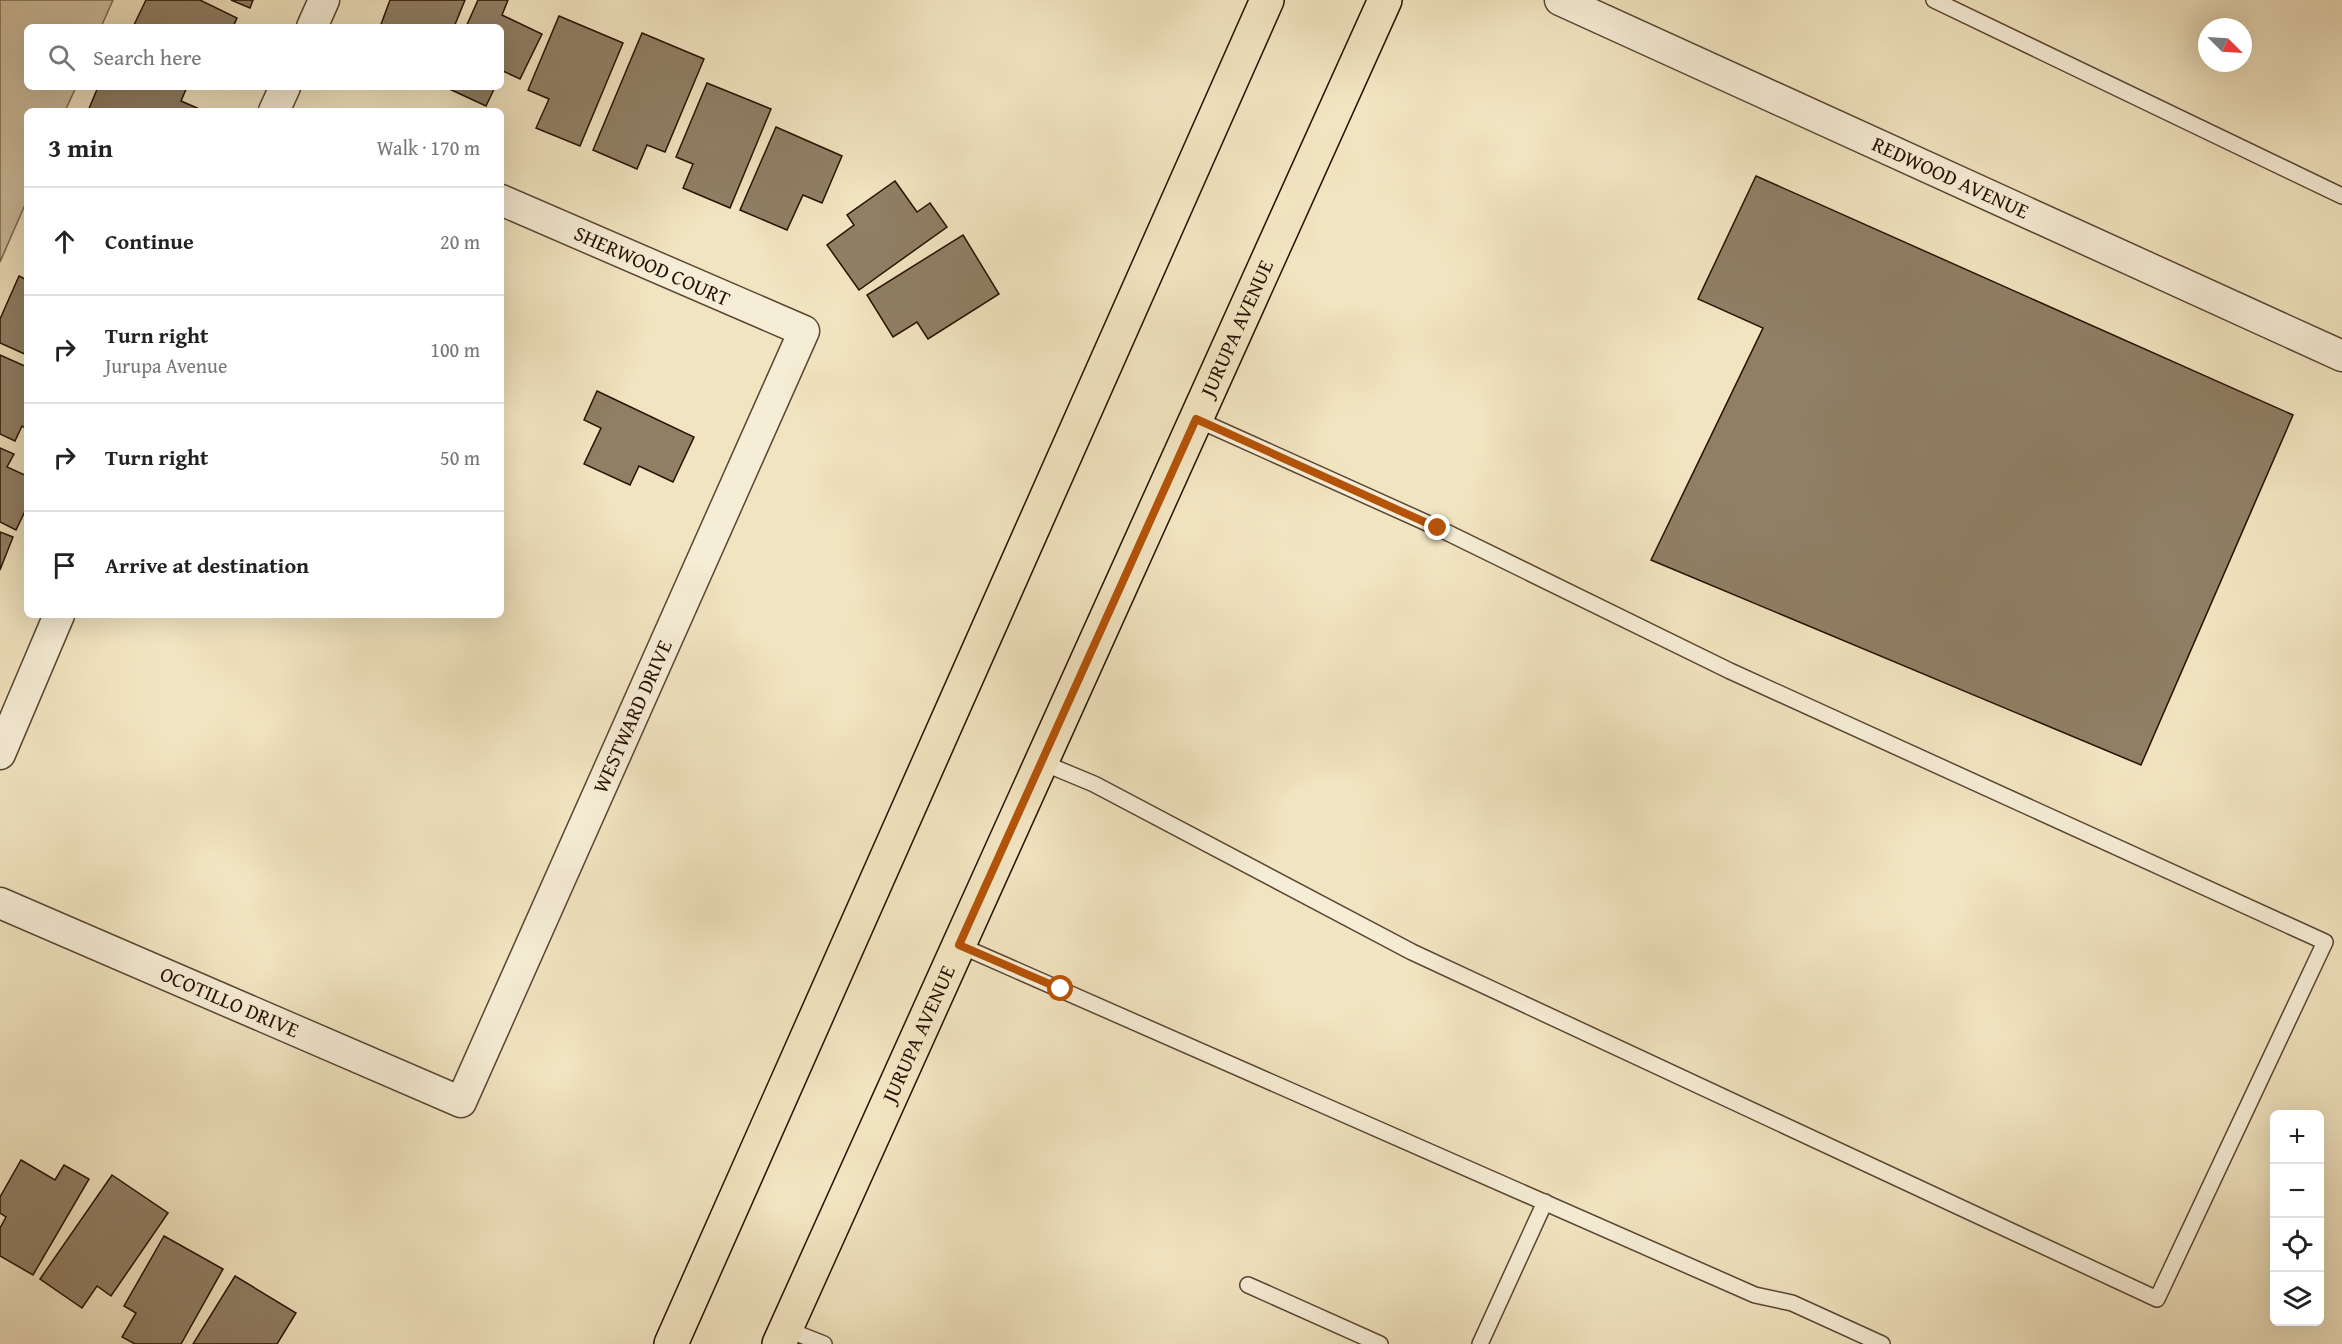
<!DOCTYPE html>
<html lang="en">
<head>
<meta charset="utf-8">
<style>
	body { margin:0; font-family:"Gentium Book Plus",serif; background:#f2f2f2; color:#222 }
	.controls { position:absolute; right:18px; bottom:18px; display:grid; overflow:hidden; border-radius:9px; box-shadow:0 6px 24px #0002 }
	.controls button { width:54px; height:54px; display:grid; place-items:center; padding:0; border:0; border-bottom:2px solid #e0e0e0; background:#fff; color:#222; font:30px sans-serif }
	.compass { position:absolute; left:2198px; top:18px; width:54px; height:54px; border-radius:50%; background:#fff; box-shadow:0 6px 24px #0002; rotate:114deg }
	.stop { position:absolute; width:18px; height:18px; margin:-14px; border:4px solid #b45309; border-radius:50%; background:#fff }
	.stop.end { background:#b45309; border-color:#fff; box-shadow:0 2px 6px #0008 }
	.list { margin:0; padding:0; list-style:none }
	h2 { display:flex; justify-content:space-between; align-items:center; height:78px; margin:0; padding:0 24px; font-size:26px }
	h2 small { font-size:20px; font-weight:400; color:#767676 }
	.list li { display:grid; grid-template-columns:39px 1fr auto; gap:18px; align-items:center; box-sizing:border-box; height:108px; padding:0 24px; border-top:2px solid #e0e0e0 }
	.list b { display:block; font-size:22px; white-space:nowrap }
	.list p { margin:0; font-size:20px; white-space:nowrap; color:#767676 }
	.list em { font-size:20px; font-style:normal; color:#767676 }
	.icon { flex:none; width:33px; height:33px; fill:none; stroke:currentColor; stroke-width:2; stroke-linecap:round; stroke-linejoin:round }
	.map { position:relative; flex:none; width:2342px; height:1344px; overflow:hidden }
	.search { position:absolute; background:#fff; box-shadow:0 6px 24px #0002; left:24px; top:24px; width:480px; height:66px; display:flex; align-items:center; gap:15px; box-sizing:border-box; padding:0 21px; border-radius:9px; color:#767676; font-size:22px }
	.panel { position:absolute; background:#fff; box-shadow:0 6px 24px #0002; left:24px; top:108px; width:480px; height:510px; border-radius:9px }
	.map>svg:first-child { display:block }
	.green { fill:#cfc0a0; stroke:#7b6852; stroke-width:1.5 }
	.building { fill:#907f65; stroke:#271103; stroke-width:1.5 }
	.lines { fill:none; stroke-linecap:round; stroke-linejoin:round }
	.lane-casing { stroke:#5a4632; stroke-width:18 }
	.street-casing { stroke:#5a4632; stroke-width:33 }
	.primary-casing { stroke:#271103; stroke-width:36 }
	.lane { stroke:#f6edd6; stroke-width:15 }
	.street { stroke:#f6edd6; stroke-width:30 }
	.primary { stroke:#f1e4c0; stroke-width:33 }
	.route { stroke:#b45309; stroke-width:8 }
	.labels { text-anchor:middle; stroke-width:4.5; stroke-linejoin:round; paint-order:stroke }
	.street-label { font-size:21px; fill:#271103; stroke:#f6edd6 }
</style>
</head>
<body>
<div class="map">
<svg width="2342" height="1344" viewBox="0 0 2342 1344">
	<rect width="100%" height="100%" fill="#f1e4c0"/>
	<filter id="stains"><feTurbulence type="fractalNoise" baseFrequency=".00333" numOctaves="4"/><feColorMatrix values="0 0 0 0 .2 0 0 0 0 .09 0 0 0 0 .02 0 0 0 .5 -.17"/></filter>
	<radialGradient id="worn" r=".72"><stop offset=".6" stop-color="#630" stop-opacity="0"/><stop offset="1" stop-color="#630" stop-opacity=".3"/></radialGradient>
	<path class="green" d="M 0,0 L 113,0 L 101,27 L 27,27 L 27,87 L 76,87 L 65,111 L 27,111 L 27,200 L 0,262 Z"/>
	<g class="building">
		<path d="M 146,0 L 200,0 L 237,18 L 233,27 L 133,27 Z"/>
		<path d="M 231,0 L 253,0 L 250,8 Z"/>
		<path d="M 390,0 L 465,0 L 454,27 L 380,27 Z"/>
		<path d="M 478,0 L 508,0 L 502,15 L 542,34 L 520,79 L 503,71 L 501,74 L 501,27 L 466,27 Z"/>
		<path d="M 559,16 L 623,43 L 580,146 L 536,128 L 549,99 L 528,90 Z"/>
		<path d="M 642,33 L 704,59 L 665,152 L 647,145 L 637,169 L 593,150 Z"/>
		<path d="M 707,83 L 771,109 L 730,208 L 683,188 L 693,164 L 676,157 Z"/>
		<path d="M 98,87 L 187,87 L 181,101 L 204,111 L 88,111 Z"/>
		<path d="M 445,87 L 495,87 L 486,106 Z"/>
		<path d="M 776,127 L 842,156 L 822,203 L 803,195 L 787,230 L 740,210 Z"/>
		<path d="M 1756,176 L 2293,415 L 2141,765 L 1651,560 L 1763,328 L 1698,299 Z"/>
		<path d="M 895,181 L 917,212 L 930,203 L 947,227 L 859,290 L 827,245 L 854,225 L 847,215 Z"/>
		<path d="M 963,235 L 999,294 L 928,339 L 917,322 L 893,337 L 867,295 Z"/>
		<path d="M 19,276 L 27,280 L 27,355 L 0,343 L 0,319 Z"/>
		<path d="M 0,355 L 27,367 L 27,429 L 22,426 L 15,441 L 0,434 Z"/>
		<path d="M 597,391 L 694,437 L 673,482 L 639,466 L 630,485 L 584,464 L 601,428 L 584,420 Z"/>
		<path d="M 0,448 L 14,454 L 7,467 L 27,476 L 27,507 L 16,530 L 0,522 Z"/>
		<path d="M 0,532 L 13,537 L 0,570 Z"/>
		<path d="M 21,1160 L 55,1180 L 64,1165 L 89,1179 L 33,1275 L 0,1256 L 0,1228 L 6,1217 L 0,1213 L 0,1197 Z"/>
		<path d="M 112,1175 L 168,1213 L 111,1296 L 97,1286 L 82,1308 L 40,1279 Z"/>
		<path d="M 164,1236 L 223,1269 L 181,1344 L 135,1344 L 122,1337 L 136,1313 L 124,1306 Z"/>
		<path d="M 235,1276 L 296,1313 L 277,1344 L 193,1344 Z"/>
	</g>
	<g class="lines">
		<g class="lane-casing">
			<g id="lane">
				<path d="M 1934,0 L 2342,196"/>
				<path d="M 1041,762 L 1094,784 L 1412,952 L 2157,1299 L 2325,942 L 1730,671 L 1438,528 L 1196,419"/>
				<path d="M 959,945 L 1755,1295 L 1792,1303 L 1882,1344"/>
				<path d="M 1248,1285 L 1380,1344"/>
				<path d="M 786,1329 L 824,1344"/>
				<path d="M 1480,1344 L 1545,1202"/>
			</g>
		</g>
		<g class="street-casing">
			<g id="street">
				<path id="s1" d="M 1560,0 L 2342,356"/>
				<path d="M 312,27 L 324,0"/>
				<path d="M 274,111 L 285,87"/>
				<path d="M 0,754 L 59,615"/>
				<path id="s2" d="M 0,903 L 461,1102 L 804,331 L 501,200"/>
			</g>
		</g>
		<g class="primary-casing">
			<g id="primary">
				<path d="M 671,1344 L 1267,0"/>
				<path id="s3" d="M 779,1344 L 1385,0"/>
			</g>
		</g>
		<use href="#lane" class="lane"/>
		<use href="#street" class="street"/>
		<use href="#primary" class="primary"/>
	</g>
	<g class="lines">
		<path class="route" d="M 1061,989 L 959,945 L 1196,419 L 1438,528"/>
	</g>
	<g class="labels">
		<g class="street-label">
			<text dy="7" stroke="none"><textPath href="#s1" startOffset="429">REDWOOD AVENUE</textPath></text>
			<text transform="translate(652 266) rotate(24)" y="7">SHERWOOD COURT</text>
			<text dy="7" stroke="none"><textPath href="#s3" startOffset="1114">JURUPA AVENUE</textPath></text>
			<text dy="7" stroke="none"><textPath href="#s2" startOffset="924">WESTWARD DRIVE</textPath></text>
			<text dy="7" stroke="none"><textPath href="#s2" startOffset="250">OCOTILLO DRIVE</textPath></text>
			<text dy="7" stroke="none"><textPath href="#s3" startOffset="340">JURUPA AVENUE</textPath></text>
		</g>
	</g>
	<rect width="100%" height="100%" filter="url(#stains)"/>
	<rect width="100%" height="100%" fill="url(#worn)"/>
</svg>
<div class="controls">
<button>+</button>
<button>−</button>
<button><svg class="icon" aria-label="locate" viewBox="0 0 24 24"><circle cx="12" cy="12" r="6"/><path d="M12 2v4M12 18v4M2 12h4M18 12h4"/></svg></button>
<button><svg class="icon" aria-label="layers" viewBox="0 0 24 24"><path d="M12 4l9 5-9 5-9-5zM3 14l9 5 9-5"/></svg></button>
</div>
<svg class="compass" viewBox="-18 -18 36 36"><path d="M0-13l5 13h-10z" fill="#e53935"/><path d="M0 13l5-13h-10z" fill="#767676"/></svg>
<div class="stop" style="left:1061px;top:989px"></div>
<div class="stop end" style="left:1438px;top:528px"></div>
<div class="search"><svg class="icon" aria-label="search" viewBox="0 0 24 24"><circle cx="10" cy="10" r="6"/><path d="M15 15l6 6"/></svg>Search here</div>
<section class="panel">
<h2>3 min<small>Walk · 170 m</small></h2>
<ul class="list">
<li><svg class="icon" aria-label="ahead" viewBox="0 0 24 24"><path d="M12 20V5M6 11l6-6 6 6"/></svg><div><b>Continue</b></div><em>20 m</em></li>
<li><svg class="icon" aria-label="right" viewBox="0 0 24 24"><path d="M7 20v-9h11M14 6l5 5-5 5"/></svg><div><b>Turn right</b><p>Jurupa Avenue</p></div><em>100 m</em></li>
<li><svg class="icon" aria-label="right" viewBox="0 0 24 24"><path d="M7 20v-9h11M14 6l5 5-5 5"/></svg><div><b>Turn right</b></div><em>50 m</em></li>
<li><svg class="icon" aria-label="arrive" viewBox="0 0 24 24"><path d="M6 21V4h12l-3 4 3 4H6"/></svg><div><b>Arrive at destination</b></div></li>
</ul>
</section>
</div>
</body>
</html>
